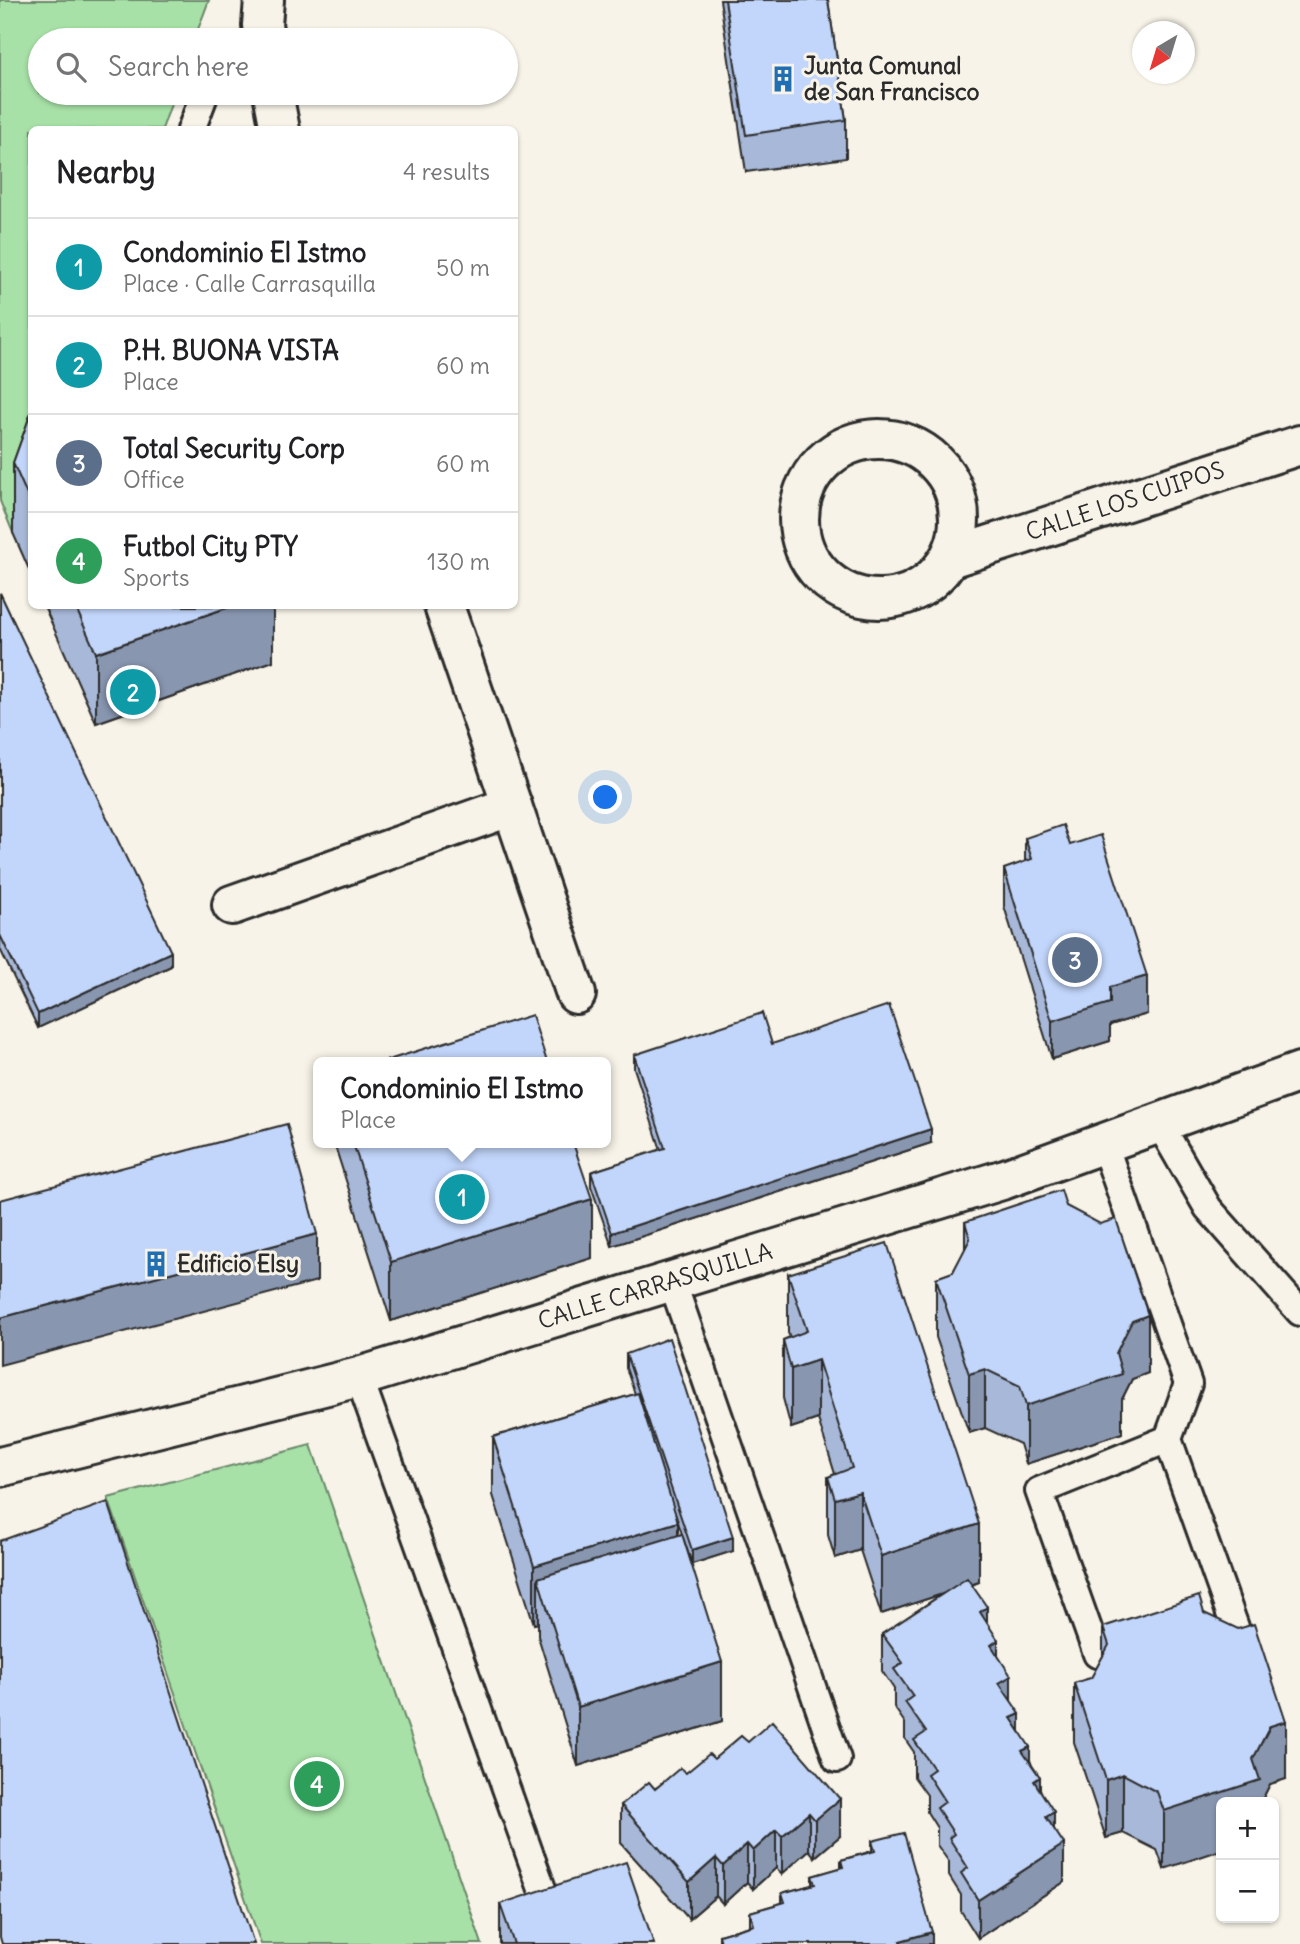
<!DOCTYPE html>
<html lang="en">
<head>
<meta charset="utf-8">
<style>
	body { margin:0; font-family:Delius,sans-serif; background:#f2f2f2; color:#202124 }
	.controls { position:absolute; right:21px; bottom:21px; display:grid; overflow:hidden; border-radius:10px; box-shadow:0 2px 5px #0004 }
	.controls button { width:63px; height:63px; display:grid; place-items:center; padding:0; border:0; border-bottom:2px solid #e0e0e0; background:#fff; color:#202124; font:35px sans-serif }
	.compass { position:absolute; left:1132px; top:21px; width:63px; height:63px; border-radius:50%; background:#fff; box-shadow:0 2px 5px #0004; rotate:218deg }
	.you { position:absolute; left:606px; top:798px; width:24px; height:24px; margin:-18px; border:5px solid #fff; border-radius:50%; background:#1a73e8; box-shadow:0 0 0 10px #1a73e833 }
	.badge { display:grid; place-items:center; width:46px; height:46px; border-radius:50%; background:#111827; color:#fff; font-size:23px; font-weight:700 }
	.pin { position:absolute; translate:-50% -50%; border:4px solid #fff; box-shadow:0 2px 7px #0006 }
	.popup { position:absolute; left:313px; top:1057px; width:298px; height:91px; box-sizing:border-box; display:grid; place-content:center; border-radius:10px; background:#fff; filter:drop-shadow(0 2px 5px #0005); font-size:23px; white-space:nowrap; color:#757577 }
	.popup b { font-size:26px; color:#202124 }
	.popup::after { content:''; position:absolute; left:50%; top:100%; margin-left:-14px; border:14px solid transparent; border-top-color:#fff }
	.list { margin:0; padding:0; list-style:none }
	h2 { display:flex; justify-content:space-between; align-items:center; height:91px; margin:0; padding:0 28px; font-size:30px }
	h2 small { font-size:23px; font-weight:400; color:#757577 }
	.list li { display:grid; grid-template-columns:46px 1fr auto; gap:21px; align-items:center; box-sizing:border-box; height:98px; padding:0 28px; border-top:2px solid #e0e0e0 }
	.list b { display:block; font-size:26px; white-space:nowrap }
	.list p { margin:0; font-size:23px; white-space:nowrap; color:#757577 }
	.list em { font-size:23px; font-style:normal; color:#757577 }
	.icon { flex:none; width:38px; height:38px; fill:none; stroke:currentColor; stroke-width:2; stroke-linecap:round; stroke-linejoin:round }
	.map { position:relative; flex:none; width:1300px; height:1944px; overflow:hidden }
	.search { position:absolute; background:#fff; box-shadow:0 2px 5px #0004; left:28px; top:28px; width:490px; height:77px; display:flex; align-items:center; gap:18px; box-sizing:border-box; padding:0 24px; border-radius:38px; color:#757577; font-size:26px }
	.panel { position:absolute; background:#fff; box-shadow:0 2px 5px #0004; left:28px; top:126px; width:490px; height:483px; border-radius:10px }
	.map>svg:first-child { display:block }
	.green { fill:#a7e1a7; stroke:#698669; stroke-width:2 }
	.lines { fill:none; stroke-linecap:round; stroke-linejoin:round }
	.lane-casing { stroke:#2b2b2b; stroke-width:32 }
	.street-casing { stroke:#2b2b2b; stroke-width:44 }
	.lane { stroke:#f7f3e8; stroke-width:26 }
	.street { stroke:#f7f3e8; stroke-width:38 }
	.wall { fill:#a7b8d8; stroke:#2b2b2b; stroke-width:2; fill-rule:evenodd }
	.shaded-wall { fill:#8896b0; stroke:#2b2b2b; stroke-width:2 }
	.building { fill:#c2d6fb; stroke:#2b2b2b; stroke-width:2 }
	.labels { text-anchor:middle; stroke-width:6; stroke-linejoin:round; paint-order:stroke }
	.poi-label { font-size:23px; font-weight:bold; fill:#2b2b2b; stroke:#f7f3e8; text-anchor:start }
	.street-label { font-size:23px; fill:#2b2b2b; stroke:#f7f3e8 }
</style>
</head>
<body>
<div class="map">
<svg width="1300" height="1944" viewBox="0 0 1300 1944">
	<rect width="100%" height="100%" fill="#f7f3e8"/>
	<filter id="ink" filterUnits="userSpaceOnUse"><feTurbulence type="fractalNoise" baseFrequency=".0143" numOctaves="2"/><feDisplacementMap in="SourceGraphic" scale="14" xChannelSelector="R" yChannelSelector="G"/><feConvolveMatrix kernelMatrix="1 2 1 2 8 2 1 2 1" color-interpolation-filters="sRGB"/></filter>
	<g filter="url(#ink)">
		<g class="green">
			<path d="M 0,0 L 209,0 L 194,40 L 40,40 L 40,93 L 175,93 L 162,129 L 32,130 L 32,480 L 13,533 L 0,501 Z"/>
			<path d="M 311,1445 L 482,1944 L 261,1944 L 108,1498 Z"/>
		</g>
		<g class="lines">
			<g class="lane-casing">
				<g id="lane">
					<path d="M 191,130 L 205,93"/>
					<path d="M 1159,1123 L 1208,1208 L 1300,1312"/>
					<path d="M 1104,1144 L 1188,1384 L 1168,1439 L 1235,1627"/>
					<path d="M 672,1281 L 837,1759"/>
					<path d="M 359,1377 L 546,1900"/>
					<path d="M 1097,1654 L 1039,1491 L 1168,1439"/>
				</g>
			</g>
			<g class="street-casing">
				<g id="street">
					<path d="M 264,0 L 262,25 L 265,40"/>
					<path d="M 273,93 L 280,130"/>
					<circle cx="879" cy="519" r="80"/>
					<path d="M 950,558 L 1300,445"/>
					<path d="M 444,606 L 576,994"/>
					<path d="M 232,905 L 512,806"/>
					<path d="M 0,1467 L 359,1377 L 1005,1179 L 1300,1072"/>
				</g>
			</g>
			<use href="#lane" class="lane"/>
			<use href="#street" class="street"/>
		</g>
		<g class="wall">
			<path d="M 720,0 L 828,0 L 846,120 L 846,158 L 746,172 Z"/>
			<path d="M 32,410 L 32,576 L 13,533 L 13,463 Z"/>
			<path d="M 0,593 L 171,966 L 38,1028 L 0,949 Z"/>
			<path d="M 44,606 L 273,606 L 273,661 L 96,723 Z"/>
			<path d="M 1025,838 L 1070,845 L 1147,1014 L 1110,1025 L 1110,1041 L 1052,1059 L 1004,906 L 1004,869 L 1025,862 Z"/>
			<path d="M 772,1044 L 931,1143 L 612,1246 L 591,1186 L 591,1172 L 661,1150 L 634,1068 L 634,1055 Z"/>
			<path d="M 334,1143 L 573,1143 L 592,1258 L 391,1321 Z"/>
			<path d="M 1066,1206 L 1148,1373 L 1132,1379 L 1122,1399 L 1122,1433 L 1026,1464 L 1020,1444 L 985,1428 L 969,1433 L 936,1337 L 936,1278 L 953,1272 L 965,1250 L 965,1222 Z"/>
			<path d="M 788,1274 L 979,1582 L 972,1585 L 987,1624 L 1020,1731 L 1054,1829 L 1064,1882 L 978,1938 L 961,1911 L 961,1895 L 949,1876 L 949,1862 L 937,1845 L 937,1828 L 927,1812 L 927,1795 L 914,1777 L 914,1752 L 905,1739 L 905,1723 L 894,1707 L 894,1689 L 882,1671 L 882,1634 L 942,1594 L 881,1614 L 860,1550 L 835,1558 L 828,1535 L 828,1477 L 835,1474 L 818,1419 L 791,1428 L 783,1398 L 783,1340 L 790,1337 L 788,1333 Z"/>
			<path d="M 626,1354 L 733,1551 L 692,1564 L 683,1537 L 722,1721 L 578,1766 L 538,1636 L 538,1623 L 534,1624 L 493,1495 L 493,1437 L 635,1394 L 626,1368 ZM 678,1522 L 682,1534 L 678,1535 Z"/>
			<path d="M 1204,1613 L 1286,1779 L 1270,1784 L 1261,1802 L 1221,1802 L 1164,1869 L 1157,1850 L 1123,1833 L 1106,1838 L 1074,1742 L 1074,1683 L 1091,1678 L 1103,1656 L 1103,1627 Z"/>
			<path d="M 741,1736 L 840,1836 L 815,1857 L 809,1850 L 782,1874 L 776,1868 L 753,1889 L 747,1882 L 723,1904 L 716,1896 L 689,1919 L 621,1843 L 621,1805 L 714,1759 Z"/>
			<path d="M 872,1841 L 932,1944 L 719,1944 L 719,1935 L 750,1926 L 750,1912 L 782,1903 L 782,1893 L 812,1885 L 812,1876 L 841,1868 L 841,1860 L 872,1851 Z"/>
			<path d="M 500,1904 L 654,1944 L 500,1944 Z"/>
		</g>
		<g class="shaded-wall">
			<path d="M 232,606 L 273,606 L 273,661 L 96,723 L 96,653 Z"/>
			<path d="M 171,952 L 171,966 L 38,1028 L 38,1014 Z"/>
			<path d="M 1147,976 L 1147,1014 L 1110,1025 L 1110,1041 L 1052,1059 L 1052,1021 L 1110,987 Z"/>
			<path d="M 931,1129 L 931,1143 L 612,1246 L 612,1233 Z"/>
			<path d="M 592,1199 L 592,1258 L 391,1321 L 391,1262 Z"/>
			<path d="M 317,1234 L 317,1281 L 0,1365 L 0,1318 Z"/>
			<path d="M 1148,1315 L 1148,1373 L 1132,1379 L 1122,1399 L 1122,1433 L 1026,1464 L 1026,1406 L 1132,1321 Z"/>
			<path d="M 818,1360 L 818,1419 L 791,1428 L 791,1369 Z"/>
			<path d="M 985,1369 L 985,1428 L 969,1433 L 969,1374 Z"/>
			<path d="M 860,1492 L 860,1550 L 835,1558 L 835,1499 Z"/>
			<path d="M 678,1522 L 678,1580 L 538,1578 L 538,1623 L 534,1624 L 534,1566 Z"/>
			<path d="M 979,1524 L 979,1582 L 881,1614 L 881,1556 Z"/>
			<path d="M 733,1537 L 733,1551 L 692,1564 L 692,1550 Z"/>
			<path d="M 987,1607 L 987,1645 L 980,1612 Z"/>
			<path d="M 998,1640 L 998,1678 L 991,1645 Z"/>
			<path d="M 722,1662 L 722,1721 L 578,1766 L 578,1707 Z"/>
			<path d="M 1011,1676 L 1011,1713 L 999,1683 Z"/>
			<path d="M 1020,1714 L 1020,1751 L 1011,1718 Z"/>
			<path d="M 1286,1721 L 1286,1779 L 1270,1784 L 1261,1802 L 1221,1802 L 1221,1850 L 1164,1869 L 1164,1811 L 1253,1759 L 1270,1726 Z"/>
			<path d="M 1030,1747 L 1030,1784 L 1022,1751 Z"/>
			<path d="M 1123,1774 L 1123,1833 L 1106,1838 L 1106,1780 Z"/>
			<path d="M 1040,1777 L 1040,1815 L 1034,1781 Z"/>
			<path d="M 840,1799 L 840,1836 L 815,1857 L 815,1820 Z"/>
			<path d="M 1054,1812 L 1054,1850 L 1046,1817 Z"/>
			<path d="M 809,1813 L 809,1850 L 782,1874 L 782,1836 Z"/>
			<path d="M 776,1830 L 776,1868 L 753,1889 L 753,1851 Z"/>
			<path d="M 747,1844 L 747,1882 L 723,1904 L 723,1866 Z"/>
			<path d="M 1064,1844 L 1064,1882 L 978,1938 L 978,1900 Z"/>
			<path d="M 716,1858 L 716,1896 L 689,1919 L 689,1882 Z"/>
			<path d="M 932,1932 L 932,1944 L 900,1944 L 900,1941 Z"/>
		</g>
		<g class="building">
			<path d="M 725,0 L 828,0 L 846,120 L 746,135 Z"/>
			<path d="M 32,410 L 32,506 L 13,463 Z"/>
			<path d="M 0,593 L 171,952 L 38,1014 L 0,935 Z"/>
			<path d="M 75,606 L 232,606 L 96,653 Z"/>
			<path d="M 1063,825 L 1070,845 L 1101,835 L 1147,976 L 1110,987 L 1110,1003 L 1052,1021 L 1004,869 L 1032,859 L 1025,838 Z"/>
			<path d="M 889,1005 L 931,1129 L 612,1233 L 591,1172 L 665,1148 L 634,1055 L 762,1013 L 772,1044 Z"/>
			<path d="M 532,1015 L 547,1062 L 382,1062 Z"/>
			<path d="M 287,1124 L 317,1234 L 0,1318 L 0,1200 Z"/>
			<path d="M 353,1143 L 573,1143 L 592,1199 L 391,1262 Z"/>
			<path d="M 1061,1190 L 1066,1206 L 1100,1224 L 1116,1219 L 1148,1315 L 1132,1321 L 1116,1353 L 1122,1374 L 1026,1406 L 1020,1386 L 985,1369 L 969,1374 L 936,1278 L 953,1272 L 970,1239 L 965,1222 Z"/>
			<path d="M 887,1243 L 979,1524 L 881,1556 L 860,1492 L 835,1499 L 828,1477 L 852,1468 L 818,1360 L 791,1369 L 783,1340 L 807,1331 L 788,1274 Z"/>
			<path d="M 669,1338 L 733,1537 L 692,1550 L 626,1354 Z"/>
			<path d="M 638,1393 L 678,1522 L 534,1566 L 493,1437 Z"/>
			<path d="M 108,1502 L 254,1944 L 2,1944 L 0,1937 L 0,1541 Z"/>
			<path d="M 682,1534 L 722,1662 L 578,1707 L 538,1578 Z"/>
			<path d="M 967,1578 L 987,1607 L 980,1612 L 998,1640 L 991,1645 L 1011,1676 L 999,1683 L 1020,1714 L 1011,1718 L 1030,1747 L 1022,1751 L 1040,1777 L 1034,1781 L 1054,1812 L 1046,1817 L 1064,1844 L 978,1900 L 961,1873 L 968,1868 L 949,1838 L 954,1834 L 937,1808 L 945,1802 L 927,1774 L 934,1769 L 914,1740 L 926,1732 L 905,1702 L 913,1696 L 894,1669 L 903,1663 L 882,1634 Z"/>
			<path d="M 1199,1596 L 1204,1613 L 1238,1629 L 1254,1624 L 1286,1721 L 1270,1726 L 1253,1759 L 1260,1780 L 1164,1811 L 1157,1792 L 1123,1774 L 1106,1780 L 1074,1683 L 1091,1678 L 1109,1645 L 1103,1627 Z"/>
			<path d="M 772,1721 L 840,1799 L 815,1820 L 809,1813 L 782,1836 L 776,1830 L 753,1851 L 747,1844 L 723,1866 L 716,1858 L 689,1882 L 621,1805 L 649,1782 L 655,1789 L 680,1768 L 686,1773 L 709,1754 L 714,1759 L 741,1736 L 748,1742 Z"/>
			<path d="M 904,1833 L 932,1932 L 900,1941 L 901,1944 L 719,1944 L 721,1943 L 719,1935 L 754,1925 L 750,1912 L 785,1902 L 782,1893 L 815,1884 L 812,1876 L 843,1867 L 841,1860 L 875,1851 L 872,1841 Z"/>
			<path d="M 626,1862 L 654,1944 L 514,1944 L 500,1904 Z"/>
		</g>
	</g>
	<defs>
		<g id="building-bare" transform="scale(2.1)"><path d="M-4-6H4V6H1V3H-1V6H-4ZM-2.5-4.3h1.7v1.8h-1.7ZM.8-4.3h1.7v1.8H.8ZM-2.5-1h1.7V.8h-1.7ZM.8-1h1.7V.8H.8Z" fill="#1f6fb2" stroke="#f7f3e8" stroke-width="2.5" paint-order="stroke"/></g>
	</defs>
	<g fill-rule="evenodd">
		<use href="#building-bare" x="783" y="79"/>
		<use href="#building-bare" x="156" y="1264"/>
	</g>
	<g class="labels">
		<g class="poi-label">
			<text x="804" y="74">Junta Comunal<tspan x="804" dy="26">de San Francisco</tspan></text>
			<text x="177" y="1272">Edificio Elsy</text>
		</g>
		<g class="street-label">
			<text transform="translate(1125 501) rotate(-18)" y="8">CALLE LOS CUIPOS</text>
			<text transform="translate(655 1286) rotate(-17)" y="8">CALLE CARRASQUILLA</text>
		</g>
	</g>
</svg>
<div class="controls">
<button>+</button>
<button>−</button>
</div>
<svg class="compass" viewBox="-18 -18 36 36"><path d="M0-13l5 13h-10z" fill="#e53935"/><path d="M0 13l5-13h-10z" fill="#757577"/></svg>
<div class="you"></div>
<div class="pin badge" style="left:462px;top:1197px;background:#0f9aa8">1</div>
<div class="popup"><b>Condominio El Istmo</b>Place</div>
<div class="pin badge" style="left:133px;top:692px;background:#0f9aa8">2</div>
<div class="pin badge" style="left:1075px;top:960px;background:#5c6f8a">3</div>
<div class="pin badge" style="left:317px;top:1784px;background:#2e9e5b">4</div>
<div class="search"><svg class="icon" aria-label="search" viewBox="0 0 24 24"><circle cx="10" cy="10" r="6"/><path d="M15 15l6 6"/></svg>Search here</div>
<section class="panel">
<h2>Nearby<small>4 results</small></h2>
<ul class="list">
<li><span class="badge" style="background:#0f9aa8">1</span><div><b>Condominio El Istmo</b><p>Place · Calle Carrasquilla</p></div><em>50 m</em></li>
<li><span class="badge" style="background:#0f9aa8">2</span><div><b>P.H. BUONA VISTA</b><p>Place</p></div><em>60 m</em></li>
<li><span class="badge" style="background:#5c6f8a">3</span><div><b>Total Security Corp</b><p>Office</p></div><em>60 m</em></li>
<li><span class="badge" style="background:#2e9e5b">4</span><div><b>Futbol City PTY</b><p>Sports</p></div><em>130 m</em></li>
</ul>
</section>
</div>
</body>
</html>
